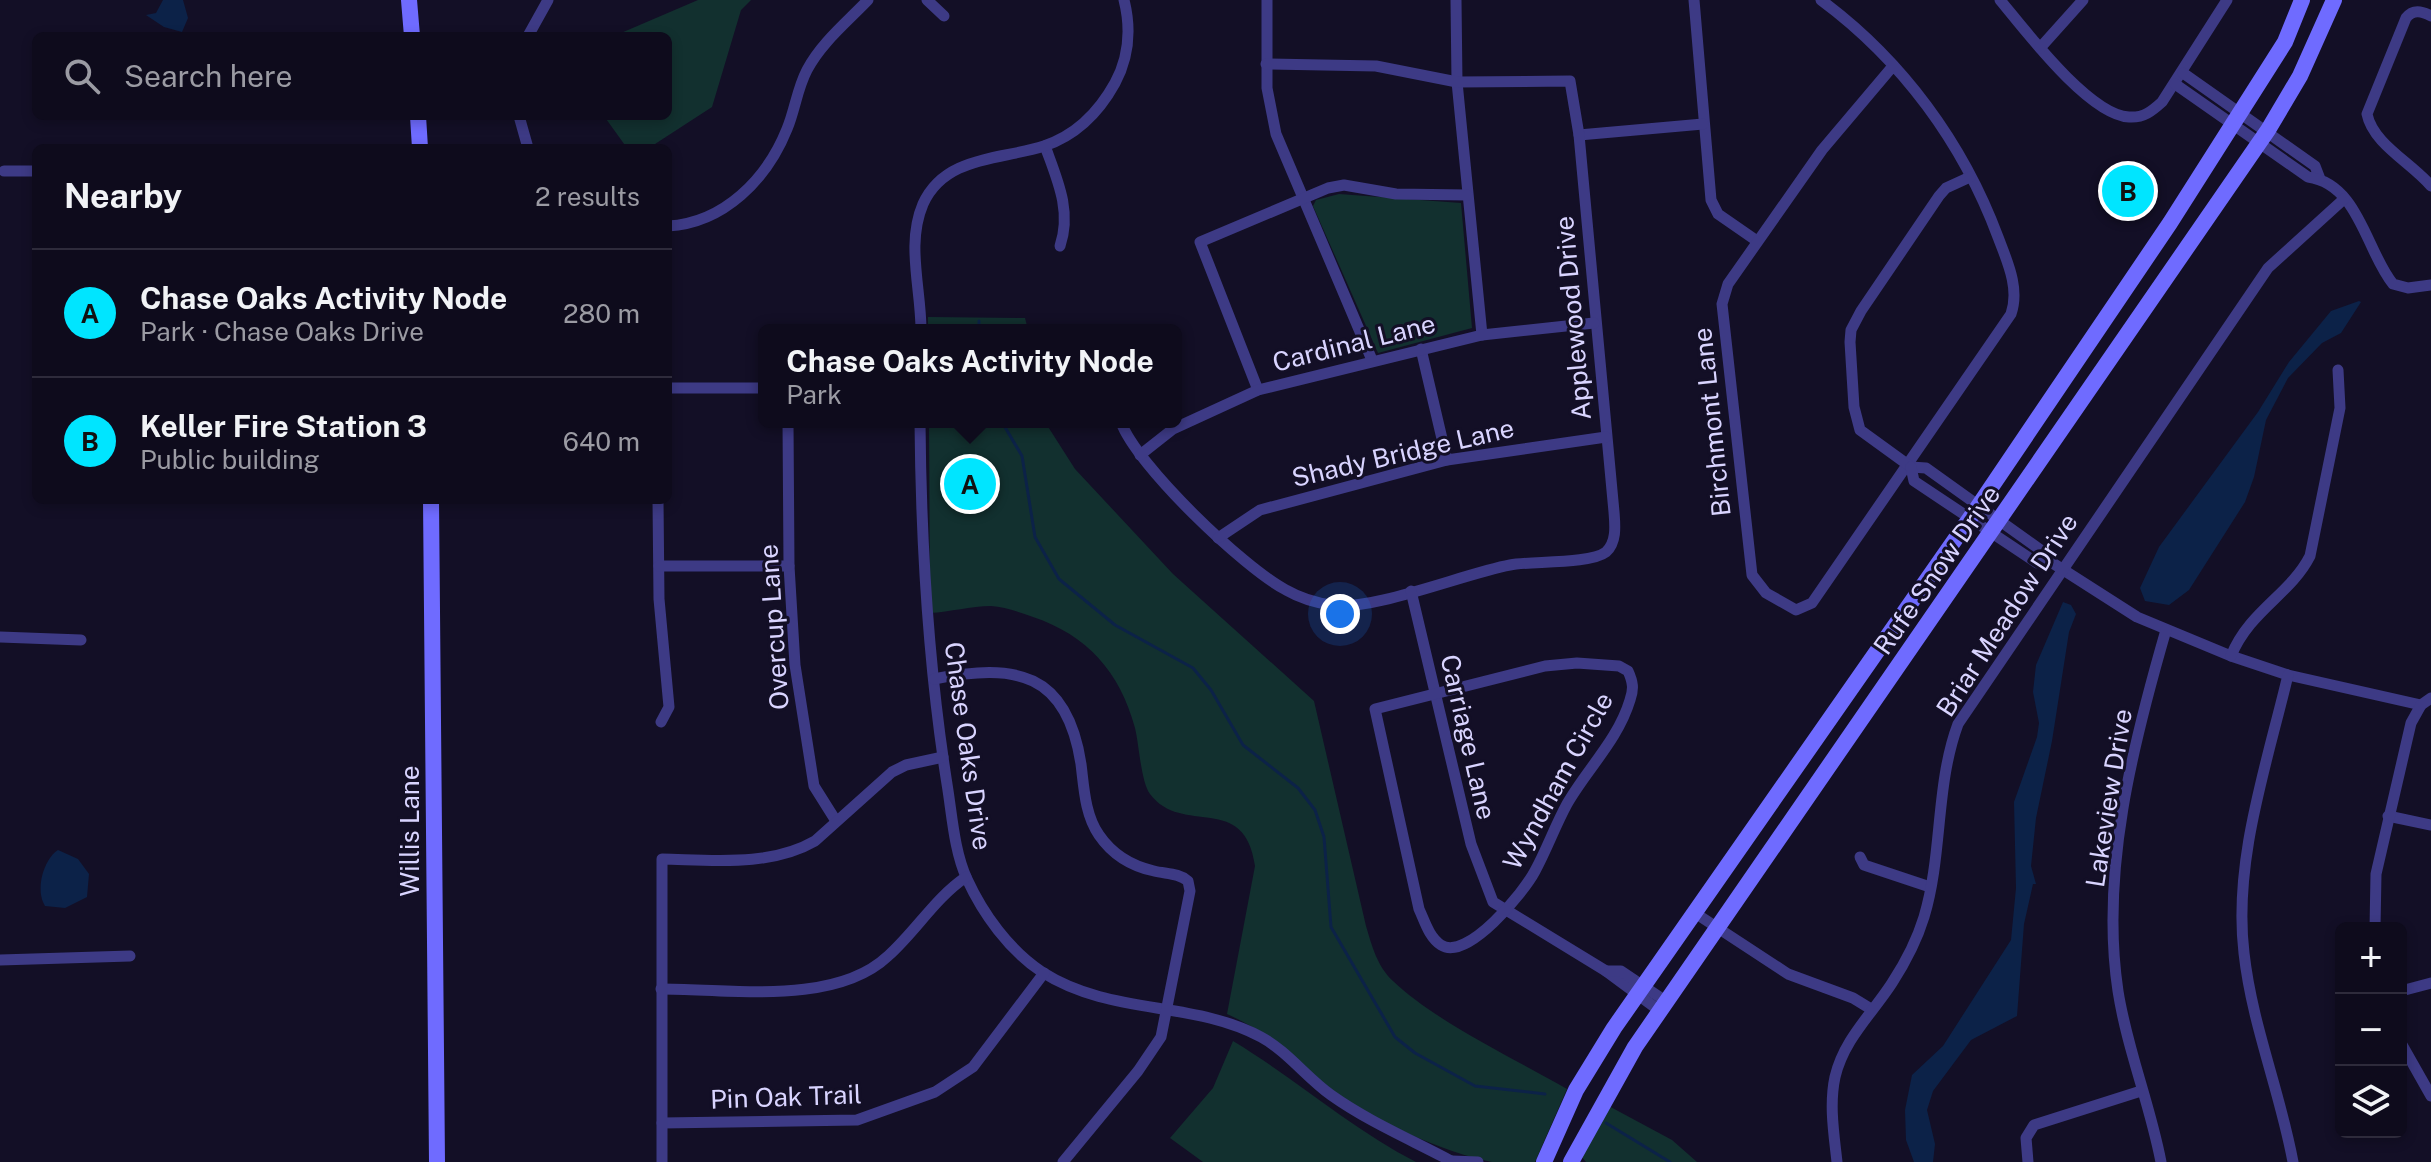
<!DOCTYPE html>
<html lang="en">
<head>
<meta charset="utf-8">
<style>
	body { margin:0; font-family:"Public Sans",sans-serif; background:#171425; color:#f1f3f6 }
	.controls { position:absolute; right:24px; bottom:24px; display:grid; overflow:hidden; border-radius:12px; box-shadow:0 4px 12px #0003 }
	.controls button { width:72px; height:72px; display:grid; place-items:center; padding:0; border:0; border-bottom:2px solid #2e2b3b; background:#0e0b1c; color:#f1f3f6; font:40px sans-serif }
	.you { position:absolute; left:1340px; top:614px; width:28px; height:28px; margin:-20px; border:6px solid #fff; border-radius:50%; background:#1a73e8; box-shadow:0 0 0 12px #1a73e833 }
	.badge { display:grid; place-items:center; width:52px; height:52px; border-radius:50%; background:#00e5ff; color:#111; font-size:26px; font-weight:700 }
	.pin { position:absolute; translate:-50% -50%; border:4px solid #fff; box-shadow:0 2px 8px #0006 }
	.popup { position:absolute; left:758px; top:324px; width:424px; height:104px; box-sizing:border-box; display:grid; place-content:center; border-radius:12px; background:#0e0b1c; filter:drop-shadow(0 2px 6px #0005); font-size:26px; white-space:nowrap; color:#9b9ba3 }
	.popup b { font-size:30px; color:#f1f3f6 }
	.popup::after { content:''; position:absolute; left:50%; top:100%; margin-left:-16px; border:16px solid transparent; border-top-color:#0e0b1c }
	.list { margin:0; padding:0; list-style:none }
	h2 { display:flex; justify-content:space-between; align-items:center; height:104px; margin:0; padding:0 32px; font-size:34px }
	h2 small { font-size:26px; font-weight:400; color:#9b9ba3 }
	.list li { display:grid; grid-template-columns:52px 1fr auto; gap:24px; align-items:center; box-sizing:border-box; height:128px; padding:0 32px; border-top:2px solid #2e2b3b }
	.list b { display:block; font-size:30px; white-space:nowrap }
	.list p { margin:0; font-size:26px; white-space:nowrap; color:#9b9ba3 }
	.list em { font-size:26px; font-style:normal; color:#9b9ba3 }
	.icon { flex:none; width:44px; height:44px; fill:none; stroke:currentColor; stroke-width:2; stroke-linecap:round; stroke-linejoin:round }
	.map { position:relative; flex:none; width:2431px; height:1162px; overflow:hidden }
	.search { position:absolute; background:#0e0b1c; box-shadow:0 4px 12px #0003; left:32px; top:32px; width:640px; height:88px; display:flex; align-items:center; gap:20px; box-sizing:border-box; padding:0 28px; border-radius:12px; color:#9b9ba3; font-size:30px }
	.panel { position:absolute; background:#0e0b1c; box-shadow:0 4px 12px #0003; left:32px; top:144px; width:640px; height:360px; border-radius:12px }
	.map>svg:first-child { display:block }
	.green { fill:#12302f }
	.water { fill:#0c2248 }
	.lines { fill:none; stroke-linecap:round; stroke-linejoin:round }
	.stream { stroke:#0c2248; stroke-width:3 }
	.street { stroke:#3d3a85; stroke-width:11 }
	.secondary { stroke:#6f6bff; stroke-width:16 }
	.labels { text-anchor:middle; stroke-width:6; stroke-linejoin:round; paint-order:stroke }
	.street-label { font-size:26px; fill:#d9d4ff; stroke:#130f26 }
</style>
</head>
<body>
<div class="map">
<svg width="2431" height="1162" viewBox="0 0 2431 1162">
	<rect width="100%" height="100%" fill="#130f26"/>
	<g class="green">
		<path d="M 698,0 L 751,0 L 741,10 L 712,107 L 655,144 L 627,148 L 604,116 L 668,116 L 668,36 L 614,36 Z"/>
		<path d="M 1339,194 L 1461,203 L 1472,328 L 1378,353 L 1313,206 L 1316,200 Z"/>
		<path d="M 928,317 L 1025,318 L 1028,330 L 928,330 Z"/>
		<path d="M 929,422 L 1045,422 L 1075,469 L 1173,574 L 1314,701 L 1366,926 C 1372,946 1377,966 1393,981 C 1436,1022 1515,1059 1567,1089 L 1535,1162 C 1521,1162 1506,1162 1492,1162 C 1445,1153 1368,1119 1331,1089 C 1290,1056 1277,1037 1227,1014 L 1255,866 C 1245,791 1182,837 1150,794 C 1141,782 1139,744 1135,728 C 1120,672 1087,635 1033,617 C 1019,612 1005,607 991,606 C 971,606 950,612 930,613 Z"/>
		<path d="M 1233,1041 C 1296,1079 1350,1128 1416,1162 L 1203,1162 L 1170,1138 L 1213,1088 Z"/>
		<path d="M 1605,1104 L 1672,1140 L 1697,1162 L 1586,1162 L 1580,1155 Z"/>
	</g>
	<g class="water">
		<path d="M 163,0 L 183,0 L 188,18 L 182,32 L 164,27 L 146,15 L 156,13 Z"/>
		<path d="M 2359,301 L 2361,302 L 2341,333 L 2322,343 L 2288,378 L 2266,420 L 2254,477 L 2245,502 L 2189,590 L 2169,605 L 2145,601 L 2140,588 L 2159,547 L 2258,412 L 2289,362 L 2331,311 Z"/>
		<path d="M 2063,602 L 2071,605 L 2076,614 L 2069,632 L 2052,741 L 2036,818 L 2031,866 L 2036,884 L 2033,884 L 2024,924 L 2017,1016 L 1971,1040 L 1933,1091 L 1927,1110 L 1935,1144 L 1933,1162 L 1914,1162 L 1906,1140 L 1905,1110 L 1912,1075 L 1943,1046 L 2011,940 L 2016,888 L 2014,802 L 2037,737 L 2039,723 L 2033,692 L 2036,665 Z"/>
		<path d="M 58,850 L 78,859 L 89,874 L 87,897 L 65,908 L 45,906 C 35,890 43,860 58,850 Z"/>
	</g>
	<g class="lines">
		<g class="stream">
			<path d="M 979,321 L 979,330"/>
			<path d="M 1002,422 L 1022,456 L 1035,537 L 1059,579 L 1115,625 L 1193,668 L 1211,690 L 1243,745 L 1298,788 L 1315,810 L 1324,837 L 1331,927 L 1395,1037 L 1415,1053 L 1475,1086 L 1545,1094"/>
			<path d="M 1606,1123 L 1670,1162"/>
		</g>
		<g class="street">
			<path d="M 927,0 L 944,16"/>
			<path d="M 1267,0 L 1267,88 L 1276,134 L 1372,360"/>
			<path d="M 1456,0 L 1457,82 L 1482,335"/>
			<path d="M 1694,0 L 1711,200 L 1718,214 L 1757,241"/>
			<path d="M 1821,0 C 1902,60 1963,143 1998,237 C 2007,261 2020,288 2011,314 L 1812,603 L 1796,610 L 1766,593 L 1752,575 L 1722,304 L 1728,284 L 1822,150 L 1893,66"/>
			<path d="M 2000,0 C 2025,30 2089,115 2129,117 C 2144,118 2152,111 2162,102 L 2227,0"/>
			<path d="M 2431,16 C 2422,11 2413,9 2406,18 L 2367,114 C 2373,144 2412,163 2431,186"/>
			<path d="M 528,36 L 548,0"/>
			<path d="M 2040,48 L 2083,0"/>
			<path d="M 2183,73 L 2315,166 L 2320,179"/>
			<path d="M 2175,84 L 2308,177 C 2359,184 2366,251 2393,284 L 2408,288 L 2431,285"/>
			<path d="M 519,116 L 528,148"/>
			<path d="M 1579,135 L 1703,124"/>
			<path d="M 1045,146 C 1057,179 1072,211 1060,246"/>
			<path d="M 4,171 L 36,171"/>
			<path d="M 1970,177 L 1946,188 L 1939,196 L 1861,311 L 1851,330 L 1850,342 L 1854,407 L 1860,430 L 1911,467 L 1926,468 L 2042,551 L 2051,562 L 2137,617 L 2231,656 L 2288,675 L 2421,705"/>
			<path d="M 668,226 C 724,223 767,179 787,129 C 795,110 797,89 807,70 C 821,43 847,22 868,0"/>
			<path d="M 921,330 C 921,288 906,244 923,204 C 945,155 1002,160 1044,146 C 1077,135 1099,112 1115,83 C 1129,57 1131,28 1124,0"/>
			<path d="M 1421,349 L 1447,460"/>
			<path d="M 668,388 L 764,388"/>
			<path d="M 1258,390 L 1200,242 L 1328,188 L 1344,185 L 1396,194 L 1467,195"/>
			<path d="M 788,422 L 789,566 L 795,665 L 814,786 L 836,821"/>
			<path d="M 920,422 C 921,543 928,664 947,784 C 952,814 954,851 967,879 C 983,914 1009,950 1042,972 C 1111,1016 1192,1000 1261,1037 C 1287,1051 1307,1078 1331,1095 C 1369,1122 1412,1140 1453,1162"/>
			<path d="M 1121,422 C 1136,465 1244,568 1286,590 C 1300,598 1316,603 1332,605 C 1370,612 1466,573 1510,565 C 1531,561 1591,564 1606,552 C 1617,542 1615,525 1614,512 L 1579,135 L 1570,81 L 1457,82 L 1376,66 L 1266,64"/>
			<path d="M 1140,455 L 1173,429 L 1258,390 L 1482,335 L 1594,323"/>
			<path d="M 1911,467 L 1914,481 L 2037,563 L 2051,562"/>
			<path d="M 658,500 L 659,599 L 669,707 L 661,722"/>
			<path d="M 1218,538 L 1260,510 L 1447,460 L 1606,437"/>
			<path d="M 659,566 L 789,566"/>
			<path d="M 1411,591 L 1471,844 L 1493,902 L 1606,971 L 1660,1011"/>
			<path d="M 0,637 L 81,640"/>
			<path d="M 2231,656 C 2250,610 2290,595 2310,556 L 2340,408 L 2338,370"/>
			<path d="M 1577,663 L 1619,666 L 1628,671 C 1633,682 1634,689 1630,700 C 1618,740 1587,769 1567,804 C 1555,826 1547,849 1535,871 C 1524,892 1467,962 1441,945 C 1429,937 1425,922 1419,909 L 1375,709 L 1545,666 Z"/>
			<path d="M 2288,675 C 2267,764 2233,861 2244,953 C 2252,1025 2280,1091 2293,1162"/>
			<path d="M 934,679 C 1016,663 1067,672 1081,764 C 1084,788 1085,815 1099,835 C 1112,854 1131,866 1154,871 C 1166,874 1179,873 1188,881 L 1190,891 L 1161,1037 L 1138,1071 L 1063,1162"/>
			<path d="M 2388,816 L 2431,825"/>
			<path d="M 1860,857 L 1864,865 L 1930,887"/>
			<path d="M 1695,913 L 1788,974 L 1853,998 L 1871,1009"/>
			<path d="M 2375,928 L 2376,874 L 2411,723 L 2421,705 L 2431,698"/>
			<path d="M 0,960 L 130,956"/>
			<path d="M 1606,971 L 1621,971 L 1667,1002"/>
			<path d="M 661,989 C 730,989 835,1006 888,956 C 916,931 935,898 966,877"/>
			<path d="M 2401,991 L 2431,983"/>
			<path d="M 2401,1043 L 2431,1096"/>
			<path d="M 662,1123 L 857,1120 L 935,1092 L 973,1067 L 1044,973"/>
			<path d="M 1452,1161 L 1478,1162"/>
			<path d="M 662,1162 L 662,859 C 712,860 770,867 815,841 L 892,772 L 906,765 L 943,757"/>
			<path d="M 1837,1162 C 1834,1134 1829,1105 1835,1077 C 1844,1039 1872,1014 1892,983 C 1905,963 1917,940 1924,917 C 1943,854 1935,786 1958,724 L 2268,268 L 2344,199"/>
			<path d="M 2028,1162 L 2026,1138 L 2034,1125 L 2141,1091"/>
			<path d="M 2161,1162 C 2150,1104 2127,1049 2118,991 C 2100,872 2133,744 2166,630"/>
		</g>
		<g class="secondary">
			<path d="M 409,0 L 412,36"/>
			<path d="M 418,116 L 420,148"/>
			<path d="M 431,500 L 437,1162"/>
			<path d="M 1544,1162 L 1576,1090 L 1614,1028 L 1975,511 L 2170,223 L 2285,42 L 2302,0"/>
			<path d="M 1571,1162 L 1635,1047 L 2268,130 L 2300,76 L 2334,0"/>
		</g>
	</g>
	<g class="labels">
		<g class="street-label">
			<text transform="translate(1573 318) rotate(-95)" y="9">Applewood Drive</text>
			<text transform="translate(1354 343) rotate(-14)" y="9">Cardinal Lane</text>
			<text transform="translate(1712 422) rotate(-96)" y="9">Birchmont Lane</text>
			<text transform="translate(1403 453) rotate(-13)" y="9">Shady Bridge Lane</text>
			<text transform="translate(1937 570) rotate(-55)" y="9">Rufe Snow Drive</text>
			<text transform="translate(2007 615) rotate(-57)" y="9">Briar Meadow Drive</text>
			<text transform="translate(774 627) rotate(-94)" y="9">Overcup Lane</text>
			<text transform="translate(1468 737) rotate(77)" y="9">Carriage Lane</text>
			<text transform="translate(968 746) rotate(82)" y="9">Chase Oaks Drive</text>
			<text transform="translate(1558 781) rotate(-61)" y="9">Wyndham Circle</text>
			<text transform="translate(2109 798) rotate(-81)" y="9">Lakeview Drive</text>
			<text transform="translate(410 831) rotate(-90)" y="9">Willis Lane</text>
			<text transform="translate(786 1097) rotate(-2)" y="9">Pin Oak Trail</text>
		</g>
	</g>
</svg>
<div class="controls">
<button>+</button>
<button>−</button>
<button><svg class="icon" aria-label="layers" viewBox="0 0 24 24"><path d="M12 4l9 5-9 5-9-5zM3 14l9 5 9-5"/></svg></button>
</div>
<div class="you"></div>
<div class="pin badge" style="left:970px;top:484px">A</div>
<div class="popup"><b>Chase Oaks Activity Node</b>Park</div>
<div class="pin badge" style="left:2128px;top:191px">B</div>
<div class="search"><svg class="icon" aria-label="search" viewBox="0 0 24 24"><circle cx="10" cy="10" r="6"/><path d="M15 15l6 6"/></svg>Search here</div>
<section class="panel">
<h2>Nearby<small>2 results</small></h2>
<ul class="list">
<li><span class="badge">A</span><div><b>Chase Oaks Activity Node</b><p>Park · Chase Oaks Drive</p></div><em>280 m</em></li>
<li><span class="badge">B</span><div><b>Keller Fire Station 3</b><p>Public building</p></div><em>640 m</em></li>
</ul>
</section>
</div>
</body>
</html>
